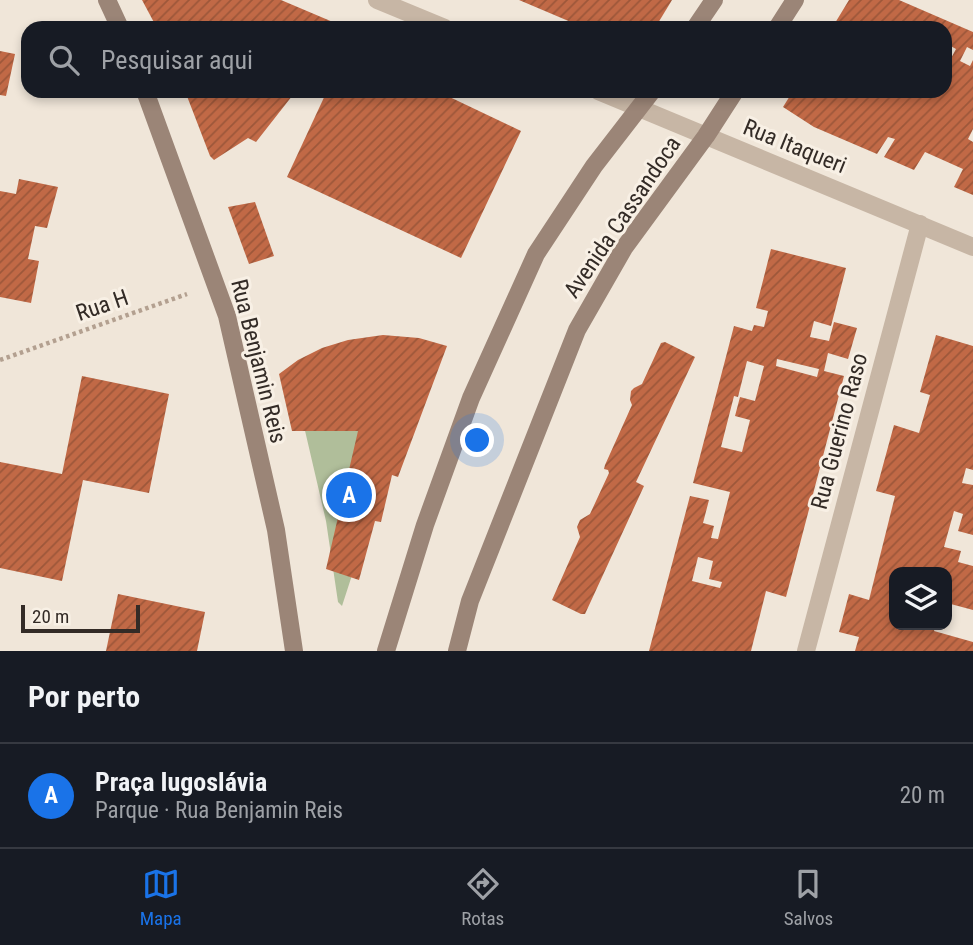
<!DOCTYPE html>
<html lang="pt">
<head>
<meta charset="utf-8">
<style>
	body { margin:0; font-family:"Roboto Condensed",sans-serif; background:#242831; color:#f1f3f6 }
	.controls { position:absolute; right:21px; bottom:21px; display:grid; overflow:hidden; border-radius:14px; box-shadow:0 4px 10px #0003 }
	.controls button { width:63px; height:63px; display:grid; place-items:center; padding:0; border:0; border-bottom:2px solid #363941; background:#171b24; color:#f1f3f6; font:35px sans-serif }
	.scale { position:absolute; left:21px; bottom:18px; width:119px; box-sizing:border-box; padding-left:7px; border:4px solid #332b26; border-top:0; font-size:19px; line-height:24px; white-space:nowrap; color:#332b26; -webkit-text-stroke:5px #f8f0e5; paint-order:stroke }
	.you { position:absolute; left:478px; top:441px; width:24px; height:24px; margin:-18px; border:5px solid #fff; border-radius:50%; background:#1a73e8; box-shadow:0 0 0 10px #1a73e833 }
	.badge { display:grid; place-items:center; width:46px; height:46px; border-radius:50%; background:#1a73e8; color:#fff; font-size:23px; font-weight:700 }
	.pin { position:absolute; translate:-50% -50%; border:4px solid #fff; box-shadow:0 2px 7px #0006 }
	.list { margin:0; padding:0; list-style:none }
	h2 { display:flex; justify-content:space-between; align-items:center; height:91px; margin:0; padding:0 28px; font-size:30px }
	h2 small { font-size:23px; font-weight:400; color:#9ea1a6 }
	.list li { display:grid; grid-template-columns:46px 1fr auto; gap:21px; align-items:center; box-sizing:border-box; height:105px; padding:0 28px; border-top:2px solid #363941 }
	.list b { display:block; font-size:26px; white-space:nowrap }
	.list p { margin:0; font-size:23px; white-space:nowrap; color:#9ea1a6 }
	.list em { font-size:23px; font-style:normal; color:#9ea1a6 }
	.icon { flex:none; width:38px; height:38px; fill:none; stroke:currentColor; stroke-width:2; stroke-linecap:round; stroke-linejoin:round }
	.map { position:relative; flex:none; width:973px; height:651px; overflow:hidden }
	.search { position:absolute; background:#171b24; box-shadow:0 4px 10px #0003; left:21px; right:21px; top:21px; height:77px; display:flex; align-items:center; gap:18px; box-sizing:border-box; padding:0 24px; border-radius:21px; color:#9ea1a6; font-size:26px }
	.sheet { height:196px; background:#171b24 }
	nav { display:flex; justify-content:space-around; align-items:center; box-sizing:border-box; height:98px; border-top:2px solid #363941; background:#171b24; font-size:19px; color:#9ea1a6 }
	nav a { display:grid; justify-items:center; gap:4px }
	nav .on { color:#1a73e8 }
	.map>svg:first-child { display:block }
	.green { fill:#b0be9a }
	.building { fill:url(#building-hatch); fill-rule:evenodd }
	.lines { fill:none; stroke-linecap:round; stroke-linejoin:round }
	.path { stroke:#b3a090; stroke-width:4.5; stroke-dasharray:3.5 3.5; stroke-linecap:butt }
	.street { stroke:#c7b6a5; stroke-width:18 }
	.secondary { stroke:#9b8577; stroke-width:18 }
	.labels { text-anchor:middle; stroke-width:6; stroke-linejoin:round; paint-order:stroke }
	.street-label { font-size:23px; fill:#332b26; stroke:#f8f0e5 }
</style>
</head>
<body>
<div class="map">
<svg width="973" height="651" viewBox="0 0 973 651">
	<defs>
		<pattern id="building-hatch" width="6" height="6" patternUnits="userSpaceOnUse" patternTransform="scale(1.75)"><rect width="6" height="6" fill="#c16946"/><path d="M-1 1l2-2M0 6l6-6M5 7l2-2" fill="none" stroke="#9d573a"/></pattern>
	</defs>
	<rect width="100%" height="100%" fill="#f0e6d9"/>
	<path class="green" d="M 359,350 L 366,532 L 342,606 L 338,602 L 326,521 L 293,379 Z"/>
	<g class="building">
		<path d="M 142,0 L 281,0 L 347,28 L 157,28 Z"/>
		<path d="M 519,0 L 672,0 L 655,28 L 585,28 Z"/>
		<path d="M 849,0 L 899,0 L 973,32 L 973,50 L 967,47 L 960,61 L 970,66 L 973,60 L 973,129 L 968,139 L 973,142 L 973,195 L 954,187 L 963,169 L 925,152 L 914,170 L 884,157 L 895,139 L 888,137 L 877,154 L 814,127 L 783,107 L 793,91 L 945,91 L 945,60 L 949,62 L 956,49 L 945,43 L 945,28 L 832,28 Z"/>
		<path d="M 0,51 L 15,54 L 6,96 L 0,95 Z"/>
		<path d="M 185,91 L 296,91 L 256,142 L 248,138 L 214,160 L 210,156 Z"/>
		<path d="M 327,91 L 437,91 L 521,131 L 461,258 L 287,177 Z"/>
		<path d="M 19,179 L 58,187 L 47,228 L 35,226 L 28,259 L 39,261 L 31,303 L 0,297 L 0,191 L 16,194 Z"/>
		<path d="M 255,202 L 274,256 L 249,264 L 228,207 Z"/>
		<path d="M 771,249 L 846,268 L 831,326 L 814,321 L 810,337 L 829,341 L 834,322 L 857,328 L 848,359 L 828,353 L 824,371 L 844,376 L 786,597 L 766,591 L 751,651 L 649,651 L 690,496 L 709,500 L 703,523 L 714,526 L 711,538 L 718,539 L 730,492 L 693,483 L 734,326 L 752,331 L 754,325 L 764,327 L 768,311 L 756,308 ZM 777,359 L 819,369 L 817,377 L 776,366 ZM 747,361 L 764,366 L 755,401 L 740,397 L 735,416 L 750,420 L 742,452 L 721,447 L 734,396 L 738,397 ZM 698,557 L 713,561 L 709,579 L 722,582 L 720,588 L 692,581 Z"/>
		<path d="M 383,335 L 419,338 L 447,346 L 398,477 L 392,475 L 381,522 L 375,521 L 359,580 L 326,569 L 358,431 L 292,431 L 279,374 L 298,360 L 322,348 L 348,340 Z"/>
		<path d="M 936,335 L 973,346 L 973,470 L 966,468 L 962,483 L 973,485 L 973,535 L 958,531 L 963,514 L 954,511 L 944,547 L 961,551 L 958,562 L 973,566 L 973,610 L 947,603 L 947,572 L 894,572 L 894,625 L 936,625 L 934,631 L 973,642 L 973,651 L 855,651 L 859,637 L 839,632 L 849,594 L 869,600 L 895,496 L 876,491 L 894,425 L 919,433 L 930,395 L 920,392 Z"/>
		<path d="M 665,342 L 695,357 L 636,482 L 644,486 L 585,614 L 581,614 L 552,600 L 580,537 L 577,527 L 580,520 L 590,514 L 609,473 L 608,470 L 604,469 L 605,465 L 632,405 L 630,400 L 631,391 L 634,388 L 642,384 L 661,343 Z"/>
		<path d="M 82,376 L 169,394 L 149,493 L 83,480 L 62,581 L 0,568 L 0,462 L 62,474 Z"/>
		<path d="M 118,594 L 205,612 L 197,651 L 106,651 Z"/>
	</g>
	<g class="lines">
		<path class="path" d="M 0,360 L 187,294"/>
		<g class="street">
			<path d="M 377,0 L 445,28"/>
			<path d="M 598,91 L 973,247"/>
			<path d="M 806,651 L 920,224"/>
		</g>
		<g class="secondary">
			<path d="M 107,0 L 120,28"/>
			<path d="M 695,28 L 714,0"/>
			<path d="M 777,28 L 795,0"/>
			<path d="M 145,91 L 227,316 L 276,530 L 294,651"/>
			<path d="M 386,651 L 425,525 L 471,398 L 536,254 L 594,166 L 652,91"/>
			<path d="M 457,651 L 470,601 L 577,330 L 624,248 L 706,136 L 735,91"/>
		</g>
	</g>
	<g class="labels">
		<g class="street-label">
			<text transform="translate(795 146) rotate(22)" y="8">Rua Itaqueri</text>
			<text transform="translate(622 217) rotate(-56)" y="8">Avenida Cassandoca</text>
			<text transform="translate(102 305) rotate(-19)" y="8">Rua H</text>
			<text transform="translate(259 361) rotate(76)" y="8">Rua Benjamin Reis</text>
			<text transform="translate(839 431) rotate(-75)" y="8">Rua Guerino Raso</text>
		</g>
	</g>
</svg>
<div class="controls">
<button><svg class="icon" aria-label="layers" viewBox="0 0 24 24"><path d="M12 4l9 5-9 5-9-5zM3 14l9 5 9-5"/></svg></button>
</div>
<div class="scale">20 m</div>
<div class="you"></div>
<div class="pin badge" style="left:349px;top:495px">A</div>
<div class="search"><svg class="icon" aria-label="search" viewBox="0 0 24 24"><circle cx="10" cy="10" r="6"/><path d="M15 15l6 6"/></svg>Pesquisar aqui</div>
</div>
<section class="sheet">
<h2>Por perto<small></small></h2>
<ul class="list">
<li><span class="badge">A</span><div><b>Praça Iugoslávia</b><p>Parque · Rua Benjamin Reis</p></div><em>20 m</em></li>
</ul>
</section>
<nav>
<a class="on"><svg class="icon" aria-label="map" viewBox="0 0 24 24"><path d="M3 6l6-2 6 2 6-2v14l-6 2-6-2-6 2zM9 4v14M15 6v14"/></svg>Mapa</a>
<a><svg class="icon" aria-label="directions" viewBox="0 0 24 24"><path d="M12 3l9 9-9 9-9-9zM9 14v-3h6M13 9l2 2-2 2"/></svg>Rotas</a>
<a><svg class="icon" aria-label="saved" viewBox="0 0 24 24"><path d="M7 4h10v16l-5-4-5 4z"/></svg>Salvos</a>
</nav>
</body>
</html>
